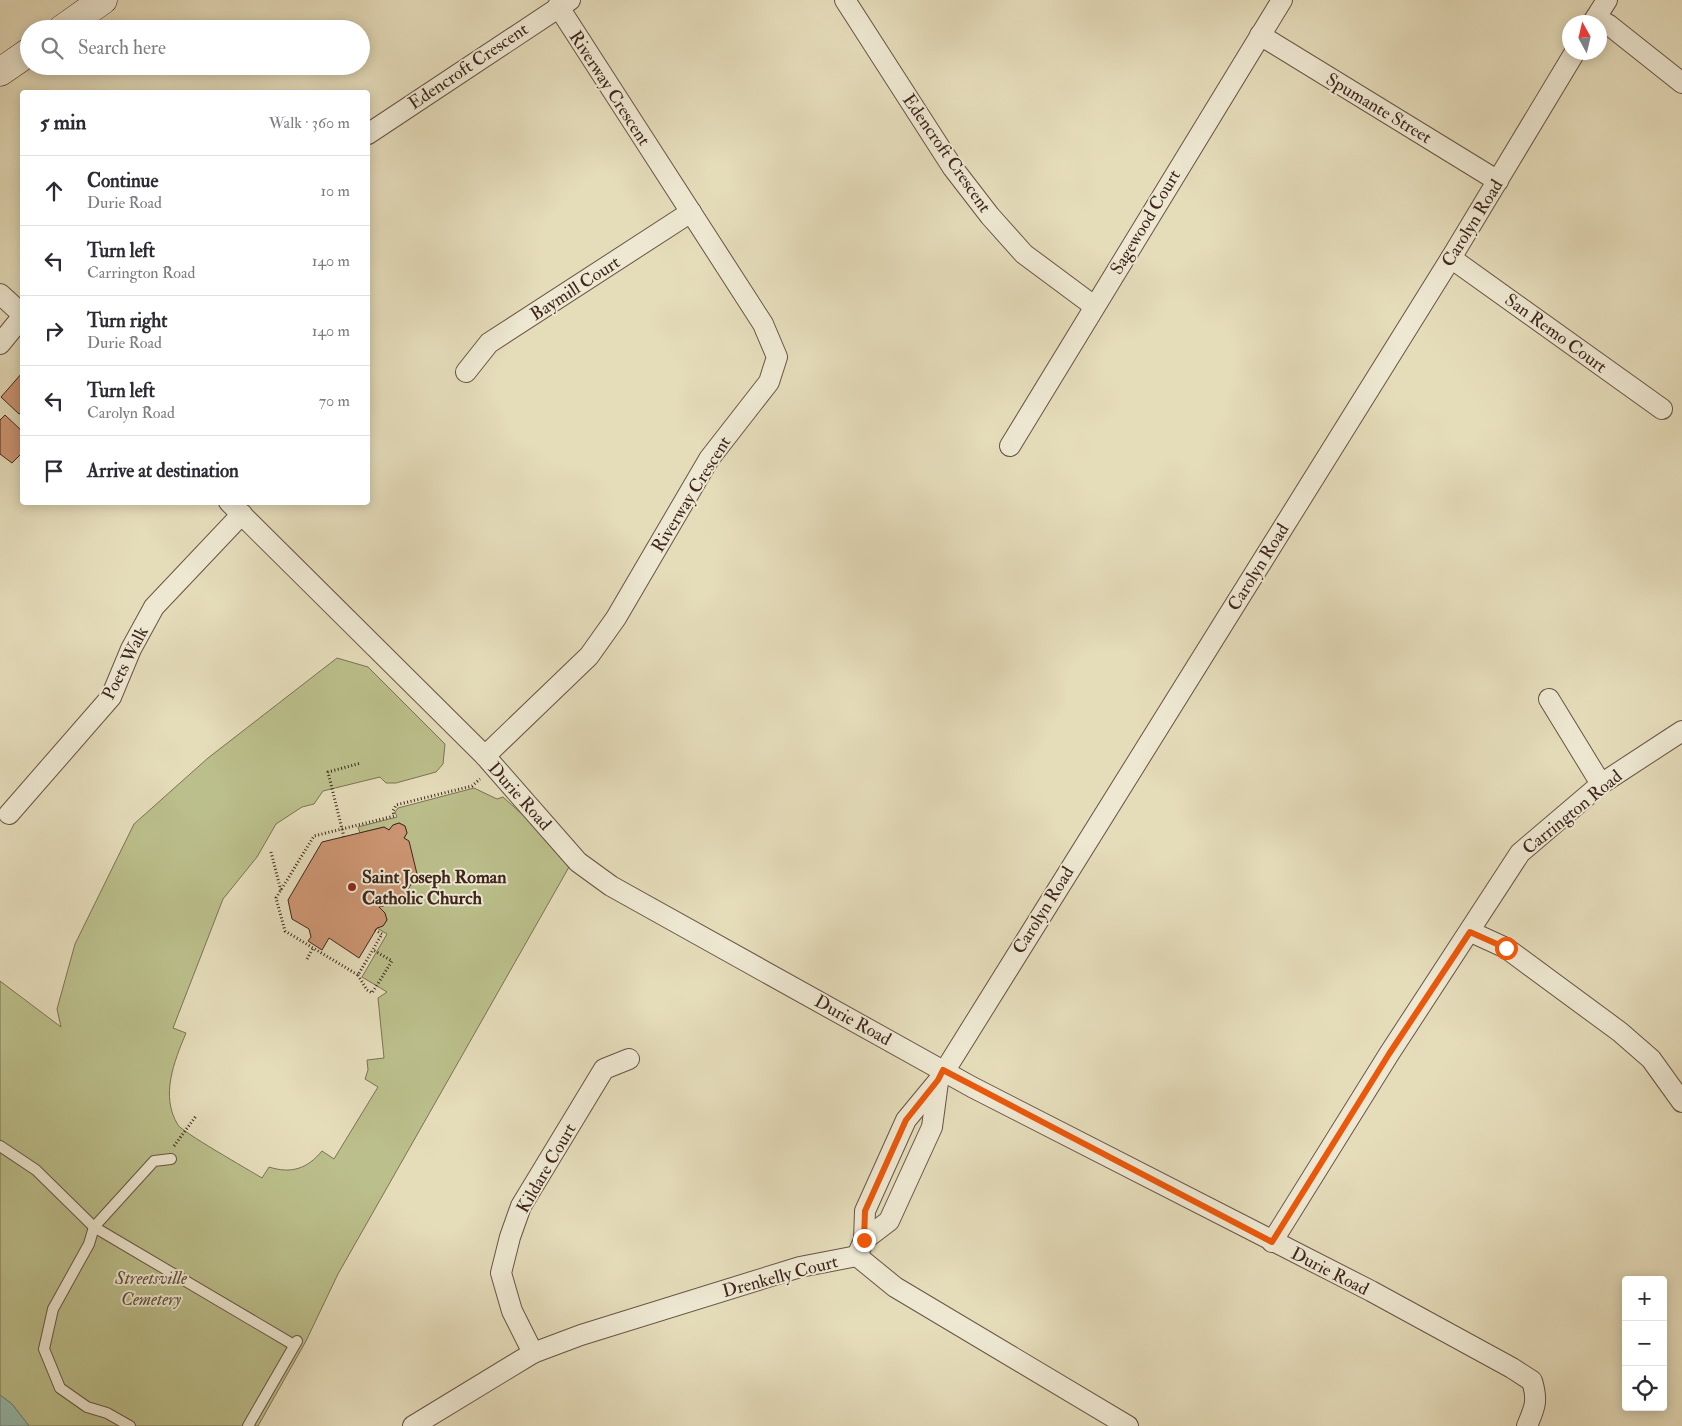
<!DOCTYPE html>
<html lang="en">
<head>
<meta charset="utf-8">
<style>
	body { margin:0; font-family:"IM FELL Double Pica",serif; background:#f7f7f7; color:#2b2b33 }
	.controls { position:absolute; right:15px; bottom:15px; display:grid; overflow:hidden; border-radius:5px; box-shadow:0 2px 12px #0003 }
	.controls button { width:45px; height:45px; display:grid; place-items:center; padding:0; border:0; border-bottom:1px solid #e1e1e2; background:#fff; color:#2b2b33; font:25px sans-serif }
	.compass { position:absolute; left:1562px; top:15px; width:45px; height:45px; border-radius:50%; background:#fff; box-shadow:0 2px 12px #0003; rotate:352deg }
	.stop { position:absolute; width:15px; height:15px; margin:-11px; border:4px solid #ea580c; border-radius:50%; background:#fff }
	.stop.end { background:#ea580c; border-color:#fff; box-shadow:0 1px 5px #0008 }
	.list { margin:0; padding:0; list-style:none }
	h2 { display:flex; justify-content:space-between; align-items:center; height:65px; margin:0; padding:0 20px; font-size:21px }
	h2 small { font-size:16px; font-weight:400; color:#7c7c81 }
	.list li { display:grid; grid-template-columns:32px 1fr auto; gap:15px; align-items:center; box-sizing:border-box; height:70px; padding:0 20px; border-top:1px solid #e1e1e2 }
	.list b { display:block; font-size:19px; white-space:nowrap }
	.list p { margin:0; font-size:16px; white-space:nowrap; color:#7c7c81 }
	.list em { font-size:16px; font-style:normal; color:#7c7c81 }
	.icon { flex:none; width:28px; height:28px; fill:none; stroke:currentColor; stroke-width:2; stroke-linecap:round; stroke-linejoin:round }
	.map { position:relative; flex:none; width:1682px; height:1426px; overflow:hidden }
	.search { position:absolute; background:#fff; box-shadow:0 2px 12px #0003; left:20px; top:20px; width:350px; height:55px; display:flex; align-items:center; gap:12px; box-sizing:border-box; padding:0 18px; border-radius:28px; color:#7c7c81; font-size:19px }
	.panel { position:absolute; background:#fff; box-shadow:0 2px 12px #0003; left:20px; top:90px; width:350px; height:415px; border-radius:5px }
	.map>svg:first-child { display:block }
	.green { fill:#bbbf8b; stroke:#7c7254 }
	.water { fill:#96bcaf; stroke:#738074 }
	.building { fill:#cd9573; stroke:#3e261c }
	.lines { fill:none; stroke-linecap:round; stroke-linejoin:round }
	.lane-casing { stroke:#685444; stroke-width:12 }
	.street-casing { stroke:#685444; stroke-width:22 }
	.secondary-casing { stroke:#3e261c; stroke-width:29 }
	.path { stroke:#3e261c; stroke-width:3; stroke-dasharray:1 2.5; stroke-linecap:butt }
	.lane { stroke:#eee8d2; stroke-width:10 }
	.street { stroke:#eee8d2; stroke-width:20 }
	.secondary { stroke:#eee8d2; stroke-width:28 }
	.route { stroke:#ea580c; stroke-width:6 }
	.poi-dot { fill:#8f2418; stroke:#eee8d2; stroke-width:2 }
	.labels { text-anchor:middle; stroke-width:4; stroke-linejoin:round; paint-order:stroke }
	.street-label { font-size:18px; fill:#3e261c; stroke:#eee8d2 }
	.poi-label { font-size:18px; font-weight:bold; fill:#3e261c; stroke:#eee8d2; text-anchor:start }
	.park-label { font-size:18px; font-style:italic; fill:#5d4c38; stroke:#eee8d2 }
</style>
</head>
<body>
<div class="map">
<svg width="1682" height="1426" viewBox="0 0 1682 1426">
	<rect width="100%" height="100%" fill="#e5dcba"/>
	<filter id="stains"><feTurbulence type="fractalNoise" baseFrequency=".004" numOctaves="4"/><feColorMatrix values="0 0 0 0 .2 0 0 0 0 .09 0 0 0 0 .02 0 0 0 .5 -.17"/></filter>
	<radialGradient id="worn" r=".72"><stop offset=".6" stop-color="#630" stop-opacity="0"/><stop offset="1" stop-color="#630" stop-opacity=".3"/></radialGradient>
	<path class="green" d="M 337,658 L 368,667 L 445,744 L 443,764 L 436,772 L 396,783 L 386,783 L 380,777 L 323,791 L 314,804 L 302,807 L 276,824 L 257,857 L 223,899 L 173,1028 L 186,1033 C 174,1062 160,1096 178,1125 C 182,1132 249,1170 262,1178 L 269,1167 C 291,1174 307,1169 322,1151 L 334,1159 L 378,1087 L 365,1079 L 368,1070 L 367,1060 L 384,1058 L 378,998 L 387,992 L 362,977 L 387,934 L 377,928 L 383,926 L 387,920 L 385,914 L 379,907 L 401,901 L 417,874 L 404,838 L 407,833 L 405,826 L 399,823 L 393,825 L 389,830 L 384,827 L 360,833 L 358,827 L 397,817 L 395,812 L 398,808 L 474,788 L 497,799 L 503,797 L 573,860 L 338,1274 L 306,1341 L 258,1426 L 29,1426 L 12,1404 L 0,1395 L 0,981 L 61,1027 L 57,1009 L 75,944 L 134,824 L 208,758 Z"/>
	<path class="water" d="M 0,1395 L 12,1404 L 29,1426 L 0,1426 Z"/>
	<g class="building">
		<path d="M 22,373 L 22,412 L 19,414 L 1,397 Z"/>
		<path d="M 5,415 L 22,431 L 22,453 L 12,463 L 0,454 L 0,420 Z"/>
		<path d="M 399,823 L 405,826 L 407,833 L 404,838 L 409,841 L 417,874 L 401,901 L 379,907 L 385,913 L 387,920 L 383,926 L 377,928 L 359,958 L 329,938 L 322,950 L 308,941 L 311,937 L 309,929 L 292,919 L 288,900 L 322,842 L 384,827 L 389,830 L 393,825 Z"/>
	</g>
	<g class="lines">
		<g class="lane-casing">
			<g id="lane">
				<path d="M 0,1146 L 36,1170 L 94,1227 L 294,1345"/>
				<path d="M 130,1426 L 107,1413 L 87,1407 L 60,1388 L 44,1349 L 53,1309 L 89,1244 L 94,1227 L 154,1161 L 171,1159"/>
				<path d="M 248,1426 L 297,1341"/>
			</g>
		</g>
		<g class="street-casing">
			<g id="street">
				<path d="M 845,0 L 953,168 L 990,216 L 1024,254 L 1094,306"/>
				<path d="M 1596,18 L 1609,25 L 1682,83"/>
				<path d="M 1593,22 L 1607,0"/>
				<path d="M 1260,35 L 1498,181"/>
				<path d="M 368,134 L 570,0"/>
				<path d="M 1451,258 L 1662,409"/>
				<path d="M 0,294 L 22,314"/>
				<path d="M 0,344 L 22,317"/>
				<path d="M 466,372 L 489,343 L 691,212"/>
				<path d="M 1010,446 L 1282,0"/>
				<path d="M 229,502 L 485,756 L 578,862 L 611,886 L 972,1087 L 1371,1291 L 1512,1368 L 1532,1381 C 1538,1401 1535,1407 1527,1426"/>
				<path d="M 1549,699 L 1601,784"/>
				<path d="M 485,756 L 589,656 L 616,618 L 709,459 L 769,382 L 777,357 L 763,324 L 558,6"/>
				<path d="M 9,814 L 111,697 L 131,649 L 154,607 L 242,514"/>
				<path d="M 1471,932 L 1506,948 L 1620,1032 L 1651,1059 L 1682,1102"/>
				<path d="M 864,1240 L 889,1221 L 932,1127 L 938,1082"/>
				<path d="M 1272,1242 L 1389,1054 L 1520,853 L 1601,784 L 1682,731"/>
				<path d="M 857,1256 L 864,1240 L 865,1211 L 906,1120 L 939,1080 L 1451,258 L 1575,52"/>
				<path d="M 533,1353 L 512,1311 L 501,1273 L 510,1237 L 521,1206 L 604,1069 L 629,1059"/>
				<path d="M 413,1426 L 533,1353 L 581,1335 L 800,1267 L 857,1256 L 895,1287 L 1128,1426"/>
			</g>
		</g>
		<g class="secondary-casing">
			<g id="secondary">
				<path d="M 62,29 L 103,0"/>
				<path d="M 0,72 L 29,52"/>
			</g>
		</g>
		<g class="path">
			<path d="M 344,837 L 328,772 L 361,763"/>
			<path d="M 271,852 L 281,891"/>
			<path d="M 375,930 L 382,934 L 358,975 L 285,931 L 276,898 L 314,836 L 394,816 L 393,811 L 396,805 L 472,786 L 480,779"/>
			<path d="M 307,959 L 313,948"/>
			<path d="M 358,975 L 367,990 L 372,993 L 392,961 L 373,950"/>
			<path d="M 174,1146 L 196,1116"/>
		</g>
		<use href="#lane" class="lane"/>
		<use href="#street" class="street"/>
		<use href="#secondary" class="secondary"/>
	</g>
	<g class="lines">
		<path class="route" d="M 864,1240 L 865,1211 L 906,1120 L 938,1080 L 943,1070 L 1272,1242 L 1389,1054 L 1470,932 L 1506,948"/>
	</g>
	<circle class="poi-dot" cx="352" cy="887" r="5"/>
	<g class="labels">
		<g class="street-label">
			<text transform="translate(468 66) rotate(-34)" y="6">Edencroft Crescent</text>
			<text transform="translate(610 88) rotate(57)" y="6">Riverway Crescent</text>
			<text transform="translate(1379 108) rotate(31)" y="6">Spumante Street</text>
			<text transform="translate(947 153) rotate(55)" y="6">Edencroft Crescent</text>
			<text transform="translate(1145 222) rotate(-59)" y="6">Sagewood Court</text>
			<text transform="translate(1472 223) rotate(-58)" y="6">Carolyn Road</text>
			<text transform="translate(575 288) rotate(-33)" y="6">Baymill Court</text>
			<text transform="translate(1556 333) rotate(36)" y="6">San Remo Court</text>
			<text transform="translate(691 494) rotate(-58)" y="6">Riverway Crescent</text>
			<text transform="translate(1258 567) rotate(-58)" y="6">Carolyn Road</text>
			<text transform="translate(125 663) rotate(-63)" y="6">Poets Walk</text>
			<text transform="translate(520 796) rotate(48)" y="6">Durie Road</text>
			<text transform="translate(1572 812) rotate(-39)" y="6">Carrington Road</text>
			<text transform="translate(1043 910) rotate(-58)" y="6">Carolyn Road</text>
			<text transform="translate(853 1020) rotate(29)" y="6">Durie Road</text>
			<text transform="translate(546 1168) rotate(-60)" y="6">Kildare Court</text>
			<text transform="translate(1330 1271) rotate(27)" y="6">Durie Road</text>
			<text transform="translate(780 1276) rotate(-15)" y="6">Drenkelly Court</text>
		</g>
		<g class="poi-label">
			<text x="362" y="883">Saint Joseph Roman<tspan x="362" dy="21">Catholic Church</tspan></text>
		</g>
		<g class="park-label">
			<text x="151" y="1284">Streetsville<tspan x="151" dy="21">Cemetery</tspan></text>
		</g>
	</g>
	<rect width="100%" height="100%" filter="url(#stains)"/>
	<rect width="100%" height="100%" fill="url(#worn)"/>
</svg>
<div class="controls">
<button>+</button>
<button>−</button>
<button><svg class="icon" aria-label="locate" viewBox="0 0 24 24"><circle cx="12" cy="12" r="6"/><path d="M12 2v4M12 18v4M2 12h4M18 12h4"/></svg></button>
</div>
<svg class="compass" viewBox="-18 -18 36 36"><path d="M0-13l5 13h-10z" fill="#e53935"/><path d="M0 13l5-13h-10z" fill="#7c7c81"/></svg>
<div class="stop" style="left:1506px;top:948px"></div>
<div class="stop end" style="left:864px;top:1240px"></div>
<div class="search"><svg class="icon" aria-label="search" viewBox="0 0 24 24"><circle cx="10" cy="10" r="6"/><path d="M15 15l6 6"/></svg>Search here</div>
<section class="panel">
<h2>5 min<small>Walk · 360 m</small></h2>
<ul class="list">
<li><svg class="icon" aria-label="ahead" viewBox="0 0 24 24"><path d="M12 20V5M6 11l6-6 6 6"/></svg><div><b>Continue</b><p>Durie Road</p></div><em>10 m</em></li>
<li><svg class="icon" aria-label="left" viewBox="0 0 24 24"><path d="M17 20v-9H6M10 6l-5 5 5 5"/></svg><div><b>Turn left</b><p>Carrington Road</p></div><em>140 m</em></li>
<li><svg class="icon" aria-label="right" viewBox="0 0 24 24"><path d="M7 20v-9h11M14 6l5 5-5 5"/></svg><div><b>Turn right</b><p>Durie Road</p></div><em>140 m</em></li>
<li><svg class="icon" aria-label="left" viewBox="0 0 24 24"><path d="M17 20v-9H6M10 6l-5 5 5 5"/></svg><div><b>Turn left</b><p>Carolyn Road</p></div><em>70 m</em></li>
<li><svg class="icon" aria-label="arrive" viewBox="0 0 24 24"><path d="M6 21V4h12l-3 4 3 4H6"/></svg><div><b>Arrive at destination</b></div></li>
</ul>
</section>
</div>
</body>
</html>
